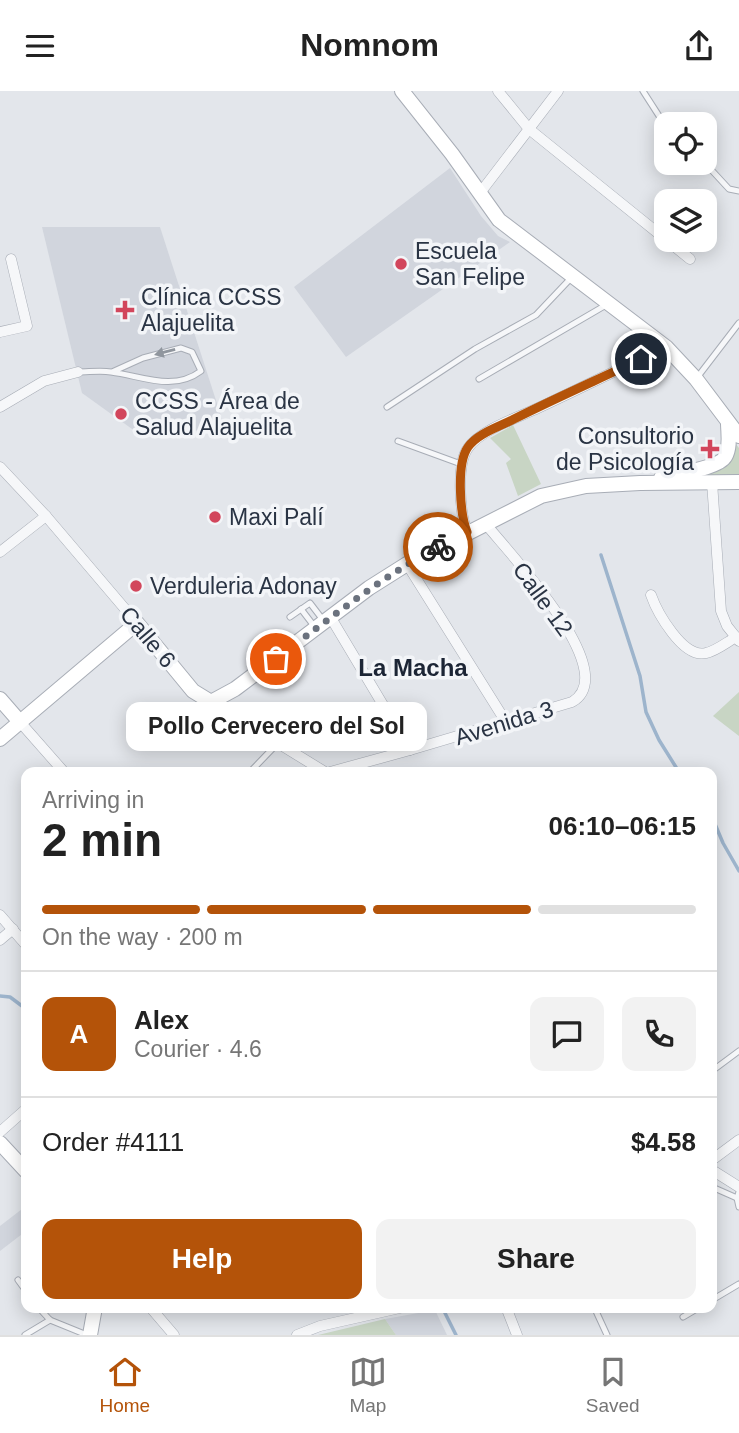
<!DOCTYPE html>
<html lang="en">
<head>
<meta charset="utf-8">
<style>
  body { margin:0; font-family:Helvetica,sans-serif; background:#f2f2f2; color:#222; height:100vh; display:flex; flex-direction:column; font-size:26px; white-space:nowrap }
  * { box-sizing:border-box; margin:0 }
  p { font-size:23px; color:#767676 }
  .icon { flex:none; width:38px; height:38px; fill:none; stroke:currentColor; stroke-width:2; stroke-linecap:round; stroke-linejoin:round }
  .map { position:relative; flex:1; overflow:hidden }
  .sheet { position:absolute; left:21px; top:676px; width:696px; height:546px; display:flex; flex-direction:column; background:#fff; border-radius:14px; box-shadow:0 4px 18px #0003 }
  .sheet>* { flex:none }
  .tools { position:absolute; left:654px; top:21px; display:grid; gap:14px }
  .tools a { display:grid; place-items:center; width:63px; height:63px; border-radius:14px; background:#fff; box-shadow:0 4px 18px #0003; font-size:35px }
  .pin { position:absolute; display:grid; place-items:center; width:60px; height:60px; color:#fff; margin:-30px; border:4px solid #fff; border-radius:50%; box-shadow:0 2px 7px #0007 }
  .courier { position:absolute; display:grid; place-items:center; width:70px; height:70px; margin:-35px; border:5px solid #b45309; border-radius:50%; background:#fff; color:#222; box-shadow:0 2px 9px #0007 }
  .bubble { position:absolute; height:49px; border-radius:14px; background:#fff; box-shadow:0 4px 18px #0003; font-size:23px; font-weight:800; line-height:49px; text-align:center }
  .overview em { font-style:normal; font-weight:800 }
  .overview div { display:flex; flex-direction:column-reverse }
  .overview { display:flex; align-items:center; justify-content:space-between; height:119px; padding:0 21px }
  h1 { font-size:46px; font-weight:800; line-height:52px }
  .bar { display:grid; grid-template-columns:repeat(4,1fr); gap:10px 7px; align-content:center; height:84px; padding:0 21px }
  .bar i { height:9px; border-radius:5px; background:#e0e0e0 }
  .bar .current { background:#b45309 }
  .bar p { grid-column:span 4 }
  .line { display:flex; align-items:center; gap:18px; padding:0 21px; border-top:2px solid #e0e0e0 }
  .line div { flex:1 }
  .round { display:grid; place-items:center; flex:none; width:74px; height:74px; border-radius:14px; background:#f2f2f2 }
  .button { display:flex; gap:14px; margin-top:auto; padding:14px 21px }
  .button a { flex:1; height:80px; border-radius:14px; background:#b45309; color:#fff; font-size:28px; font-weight:800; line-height:80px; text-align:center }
  .button a+a { background:#f2f2f2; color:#222 }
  header { display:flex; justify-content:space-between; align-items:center; height:91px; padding:0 21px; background:#fff; font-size:32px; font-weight:800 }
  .tabs { display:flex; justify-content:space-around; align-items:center; height:98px; border-top:2px solid #e0e0e0; background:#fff; font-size:19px; color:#767676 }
  .tabs a { display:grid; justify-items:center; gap:4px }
  .tabs .current { color:#b45309 }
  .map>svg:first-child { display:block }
</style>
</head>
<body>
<header><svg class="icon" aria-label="menu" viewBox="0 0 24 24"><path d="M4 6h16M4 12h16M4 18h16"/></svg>Nomnom<svg class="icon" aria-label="share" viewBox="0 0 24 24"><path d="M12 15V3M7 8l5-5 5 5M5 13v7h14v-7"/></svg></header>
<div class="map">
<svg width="739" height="1244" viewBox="0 0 739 1244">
  <rect width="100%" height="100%" fill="#e3e6eb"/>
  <g fill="#d1d5dd">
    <path d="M450 77 481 125 498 145 510 151 346 266 294 196Z"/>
    <path d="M42 136H160L223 331 182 344 139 343 82 302Z"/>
    <path d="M26 1115V1140L0 1160V1135Z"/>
    <path d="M435 1219 447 1244H396L385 1228Z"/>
  </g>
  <g fill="#c8d5c4">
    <path d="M513 334 541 393 518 405 506 372 511 368 490 347Z"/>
    <path d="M734 351 739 357V384L661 389 719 376Z"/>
    <path d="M739 601V645L713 625Z"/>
    <path d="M385 1228 396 1244H318Z"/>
  </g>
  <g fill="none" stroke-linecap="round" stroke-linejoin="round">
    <g stroke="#9db4cc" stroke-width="3.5">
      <path d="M601 464 640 585 646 621 659 649 679 681"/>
      <path d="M712 726 723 752 739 780"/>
      <path d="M0 905 10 906 26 918"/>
      <path d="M442 1216 456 1244"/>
    </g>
    <g stroke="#a8adb6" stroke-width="7">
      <g id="lane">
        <path d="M643 0 661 28"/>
        <path d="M705 72 729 98 739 100"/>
        <path d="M78 281C89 281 101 279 111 281 142 285 173 301 201 280L192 261 181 257 143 267 112 281"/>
        <path d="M479 288 606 214"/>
        <path d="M696 288 739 232"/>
        <path d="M387 316 475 258 536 224 572 186"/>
        <path d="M398 350 461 373"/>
        <path d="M301 518 314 535"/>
        <path d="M290 526 310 512 323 529"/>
        <path d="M250 681 277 653"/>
        <path d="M712 980 739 960"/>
        <path d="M712 1096 737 1107"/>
        <path d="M739 1101 737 1107 739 1116"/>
        <path d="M18 1189 26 1200"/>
        <path d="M712 1209 739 1193"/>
        <path d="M38 1216 50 1229 87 1244"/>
        <path d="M595 1218 607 1244"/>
        <path d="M683 1226 700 1216"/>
        <path d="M25 1244 50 1229"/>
      </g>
    </g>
    <g stroke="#a8adb6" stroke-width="11">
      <g id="street">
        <path d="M498 0 529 38 690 168"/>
        <path d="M480 102 558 0"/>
        <path d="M0 241 27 235 11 168"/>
        <path d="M0 316 44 290 78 281"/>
        <path d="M0 376 46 425 137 532"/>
        <path d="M712 391 721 520 727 535 739 550"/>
        <path d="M467 441C460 423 456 373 468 357 480 339 519 326 538 317 581 297 623 276 666 256"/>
        <path d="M0 461 46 425"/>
        <path d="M407 473 506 631"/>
        <path d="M651 504C657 521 683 568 706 562 716 560 727 551 736 546"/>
        <path d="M331 527 410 659"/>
        <path d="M211 611 325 681"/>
        <path d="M20 631 64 681"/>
        <path d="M330 681 410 659 572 611C624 581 507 460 485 432"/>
        <path d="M0 824 26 854"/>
        <path d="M0 849 13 838"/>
        <path d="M0 1041 26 1018"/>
        <path d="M712 1069 739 1049"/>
        <path d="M712 1079 739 1096"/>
        <path d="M150 1216 174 1244"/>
        <path d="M506 1216 517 1244"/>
        <path d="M297 1244 320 1235 404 1216"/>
      </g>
    </g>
    <g stroke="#a8adb6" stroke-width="16">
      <g id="secondary">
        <path d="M402 0 452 63 499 129 666 256 696 288 739 345"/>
        <path d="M661 387C675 383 719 377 725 366 731 356 728 342 728 332"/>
        <path d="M0 608 20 631"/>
        <path d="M0 648 137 532 193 600 211 611 235 598 369 497 407 473 541 405 586 395 640 392 739 391"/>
        <path d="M0 1052 26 1080"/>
        <path d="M90 1244 95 1216"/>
      </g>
    </g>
    <use href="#lane" stroke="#f6f7f9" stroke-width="5"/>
    <use href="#street" stroke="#f6f7f9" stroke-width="10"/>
    <use href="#secondary" stroke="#fff" stroke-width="14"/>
  </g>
  <defs><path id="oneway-solid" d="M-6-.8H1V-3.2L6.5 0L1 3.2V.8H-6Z" transform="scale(1.75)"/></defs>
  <use fill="#90969e" href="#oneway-solid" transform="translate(165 261) rotate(165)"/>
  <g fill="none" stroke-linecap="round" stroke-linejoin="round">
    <path stroke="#6b727e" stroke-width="7" stroke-dasharray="0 12.6" d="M276 568C329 528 380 487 438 456"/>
    <path stroke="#b45309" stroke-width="9" d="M438 456 467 441C460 423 456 373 468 356 478 342 499 336 514 328 556 307 599 288 641 268"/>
  </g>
  <g fill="#d2465c" stroke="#f3f5f8" stroke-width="2.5">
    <circle cx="401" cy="173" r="7"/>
    <path d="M121.5 208.5h7v7h7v7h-7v7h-7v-7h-7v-7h7z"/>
    <circle cx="121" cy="323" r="7"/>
    <path d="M706.5 347.5h7v7h7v7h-7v7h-7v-7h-7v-7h7z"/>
    <circle cx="215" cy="426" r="7"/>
    <circle cx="136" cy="495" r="7"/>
  </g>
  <g text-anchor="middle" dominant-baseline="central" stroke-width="7" stroke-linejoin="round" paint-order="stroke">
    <g font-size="23" fill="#2a3444" stroke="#f3f5f8" text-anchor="start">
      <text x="415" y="160">Escuela<tspan x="415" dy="26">San Felipe</tspan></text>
      <text x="141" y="206">Clínica CCSS<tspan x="141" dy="26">Alajuelita</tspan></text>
      <text x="135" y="310">CCSS - Área de<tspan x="135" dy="26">Salud Alajuelita</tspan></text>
      <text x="694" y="345" text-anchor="end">Consultorio<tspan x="694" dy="26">de Psicología</tspan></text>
      <text x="229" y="426">Maxi Palí</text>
      <text x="150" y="495">Verduleria Adonay</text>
    </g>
    <g font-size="23" fill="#2a3444" stroke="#f3f5f8">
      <text transform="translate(543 508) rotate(54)">Calle 12</text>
      <text transform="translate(148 546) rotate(50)">Calle 6</text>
      <text transform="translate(504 632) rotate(-17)">Avenida 3</text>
    </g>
    <g font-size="24" font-weight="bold" fill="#1c2535" stroke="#f3f5f8">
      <text x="413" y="576">La Macha</text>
    </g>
  </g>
</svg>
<div class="tools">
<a><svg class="icon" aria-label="locate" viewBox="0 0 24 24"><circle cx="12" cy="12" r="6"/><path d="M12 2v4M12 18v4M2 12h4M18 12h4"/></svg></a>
<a><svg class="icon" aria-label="layers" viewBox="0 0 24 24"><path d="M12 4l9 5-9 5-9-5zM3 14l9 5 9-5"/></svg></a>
</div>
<div class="pin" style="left:276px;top:568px;background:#ea580c"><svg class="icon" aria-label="bag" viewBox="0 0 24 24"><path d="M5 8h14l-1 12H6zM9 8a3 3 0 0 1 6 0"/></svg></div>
<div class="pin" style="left:641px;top:268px;background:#1f2937"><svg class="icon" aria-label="home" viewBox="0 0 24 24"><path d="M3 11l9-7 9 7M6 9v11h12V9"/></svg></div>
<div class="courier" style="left:438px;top:456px"><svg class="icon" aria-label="bike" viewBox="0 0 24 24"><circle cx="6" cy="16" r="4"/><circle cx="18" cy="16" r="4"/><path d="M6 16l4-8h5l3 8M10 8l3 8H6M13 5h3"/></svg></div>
<div class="bubble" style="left:126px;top:611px;width:301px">Pollo Cervecero del Sol</div>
<section class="sheet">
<div class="overview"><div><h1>2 min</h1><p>Arriving in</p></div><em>06:10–06:15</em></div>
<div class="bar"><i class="current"></i><i class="current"></i><i class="current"></i><i></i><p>On the way · 200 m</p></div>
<div class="line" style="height:126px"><b class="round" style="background:#b45309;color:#fff">A</b><div><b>Alex</b><p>Courier · 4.6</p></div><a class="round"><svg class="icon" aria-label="chat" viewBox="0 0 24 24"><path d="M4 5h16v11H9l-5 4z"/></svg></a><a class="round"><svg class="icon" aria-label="phone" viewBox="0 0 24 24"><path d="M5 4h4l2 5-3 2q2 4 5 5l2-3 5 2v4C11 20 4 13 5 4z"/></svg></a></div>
<div class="line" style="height:91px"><div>Order #4111</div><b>$4.58</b></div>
<div class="button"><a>Help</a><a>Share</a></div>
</section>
</div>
<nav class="tabs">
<a class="current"><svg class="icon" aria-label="home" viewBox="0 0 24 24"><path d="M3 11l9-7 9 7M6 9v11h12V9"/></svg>Home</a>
<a><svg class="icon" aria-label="map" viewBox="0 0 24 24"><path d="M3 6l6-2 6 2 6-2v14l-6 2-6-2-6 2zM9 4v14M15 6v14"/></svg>Map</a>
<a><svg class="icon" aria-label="saved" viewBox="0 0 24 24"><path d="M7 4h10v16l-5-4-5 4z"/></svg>Saved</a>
</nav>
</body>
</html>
